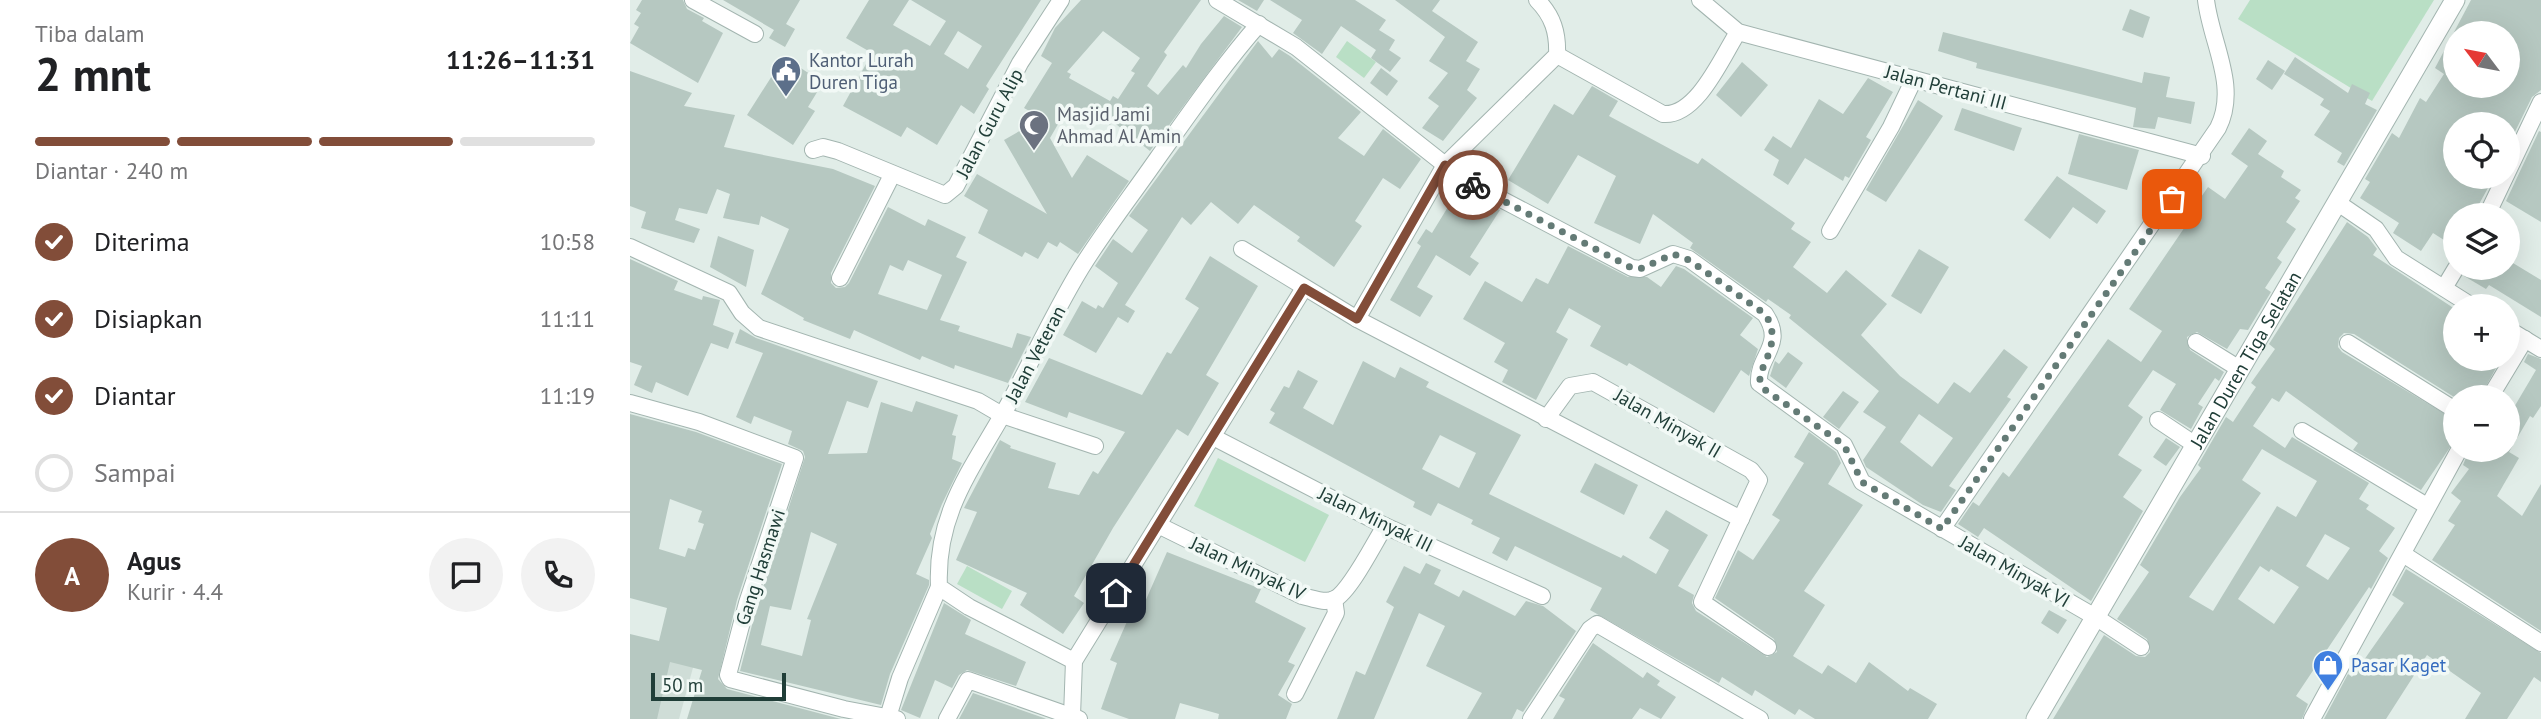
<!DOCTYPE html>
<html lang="id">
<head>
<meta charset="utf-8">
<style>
  body { margin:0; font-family:"PT Sans",sans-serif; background:#f2f2f2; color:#202124; height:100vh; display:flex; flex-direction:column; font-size:26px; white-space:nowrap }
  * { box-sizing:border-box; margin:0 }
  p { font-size:23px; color:#757577 }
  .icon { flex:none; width:38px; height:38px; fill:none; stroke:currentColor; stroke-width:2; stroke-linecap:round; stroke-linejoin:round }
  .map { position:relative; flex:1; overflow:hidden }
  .drawer { display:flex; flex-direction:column; background:#fff; width:630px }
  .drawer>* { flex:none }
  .needle { width:46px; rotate:302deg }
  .fabs { position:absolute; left:1813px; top:21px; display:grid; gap:14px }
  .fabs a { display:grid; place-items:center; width:77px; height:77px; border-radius:50%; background:#fff; box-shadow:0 7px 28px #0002; font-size:35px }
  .scale { position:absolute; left:21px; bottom:18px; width:135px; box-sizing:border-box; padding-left:7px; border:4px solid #203e38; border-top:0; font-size:19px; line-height:24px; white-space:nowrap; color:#203e38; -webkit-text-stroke:5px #f2f9f6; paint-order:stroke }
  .pin { position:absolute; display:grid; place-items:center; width:60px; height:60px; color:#fff; margin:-30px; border-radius:14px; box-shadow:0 4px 10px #0006 }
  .courier { position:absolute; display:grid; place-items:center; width:70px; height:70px; margin:-35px; border:5px solid #824d39; border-radius:50%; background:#fff; color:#222; box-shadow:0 2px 9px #0007 }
  .headline em { font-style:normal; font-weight:700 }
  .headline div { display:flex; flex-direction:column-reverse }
  .headline { display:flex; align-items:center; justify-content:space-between; height:119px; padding:0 35px }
  h1 { font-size:46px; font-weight:700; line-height:52px }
  .bar { display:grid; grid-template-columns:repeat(4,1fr); gap:10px 7px; align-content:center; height:84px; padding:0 35px }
  .bar i { height:9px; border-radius:5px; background:#e0e0e0 }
  .bar .selected { background:#824d39 }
  .bar p { grid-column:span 4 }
  .line { display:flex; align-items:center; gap:18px; padding:0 35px; border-top:2px solid #e0e0e0 }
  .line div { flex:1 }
  .round { display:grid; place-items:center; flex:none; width:74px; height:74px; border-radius:37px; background:#f2f2f2 }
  ol { padding:0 35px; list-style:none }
  li { display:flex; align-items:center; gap:21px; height:77px }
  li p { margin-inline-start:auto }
  li .icon { padding:7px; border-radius:50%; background:#824d39; color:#fff; stroke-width:4 }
  li:last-child { color:#757577 }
  li i { width:38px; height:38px; border:4px solid #e0e0e0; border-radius:50% }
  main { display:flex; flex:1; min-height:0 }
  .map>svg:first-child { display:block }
</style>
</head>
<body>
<main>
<section class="drawer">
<div class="headline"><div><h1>2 mnt</h1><p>Tiba dalam</p></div><em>11:26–11:31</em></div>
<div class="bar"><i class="selected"></i><i class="selected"></i><i class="selected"></i><i></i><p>Diantar · 240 m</p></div>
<ol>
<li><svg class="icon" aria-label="check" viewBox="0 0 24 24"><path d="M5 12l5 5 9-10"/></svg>Diterima<p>10:58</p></li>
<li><svg class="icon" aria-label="check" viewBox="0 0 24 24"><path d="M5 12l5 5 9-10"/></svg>Disiapkan<p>11:11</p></li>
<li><svg class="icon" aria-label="check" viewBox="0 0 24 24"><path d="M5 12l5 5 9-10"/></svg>Diantar<p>11:19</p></li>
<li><i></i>Sampai</li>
</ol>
<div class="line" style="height:126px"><b class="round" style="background:#824d39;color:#fff">A</b><div><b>Agus</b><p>Kurir · 4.4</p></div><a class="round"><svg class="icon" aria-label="chat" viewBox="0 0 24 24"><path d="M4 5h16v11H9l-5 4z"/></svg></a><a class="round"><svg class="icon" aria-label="phone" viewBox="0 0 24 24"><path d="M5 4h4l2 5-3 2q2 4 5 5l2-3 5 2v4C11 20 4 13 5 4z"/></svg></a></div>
</section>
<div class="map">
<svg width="1911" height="719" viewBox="0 0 1911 719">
  <rect width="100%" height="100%" fill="#e1ede8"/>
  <path fill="#cfddd7" d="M0 647 64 664 49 719H0Z"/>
  <g fill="#b9dfc5">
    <path d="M1620 0H1804L1742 101 1608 19Z"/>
    <path d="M717 41 746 62 734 78 706 57Z"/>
    <path d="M588 458 699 515 675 562 564 506Z"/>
    <path d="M337 566 382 591 372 609 327 584Z"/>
  </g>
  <g fill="#b6c8c1" fill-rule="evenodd">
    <path d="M12 0H53L57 9 74 18 72 21 93 33 68 83 0 43 9 27 4 24 11 13 6 10Z"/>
    <path d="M93 0H170L156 24 165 29 155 47 139 38 144 30Z"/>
    <path d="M239 0H279L263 25 300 46 316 21 281 0H411L359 81 356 86 359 89 344 114 331 105 307 145 277 127 271 137 213 106 242 53 216 38ZM328 31 352 46 338 69 314 54Z"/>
    <path d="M451 0H571L534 52 537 55 517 86 528 95 553 65 556 68 571 44 594 16 612 27 520 151 482 121 480 125 466 116 464 120 438 107 420 138 442 178 457 155 499 181 448 254 430 242 427 247 418 242 408 259 395 252 392 257 348 233 358 210 334 196 347 174 417 214 374 140 412 118 394 108 422 63 411 56 425 28ZM473 31 510 58 501 71 505 73 488 99 483 96 480 101 439 78 441 74 437 72Z"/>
    <path d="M608 0H634L627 11Z"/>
    <path d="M640 0H725L756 20 749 30 765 40 759 50 771 58 760 72 741 58 746 50 711 26 692 54 663 33 672 20Z"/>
    <path d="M765 0H810L802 11 848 42 836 61 850 69 837 90 847 98 813 141 792 128 809 106 798 98 818 73 799 61 815 37Z"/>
    <path d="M1841 0H1911V90L1902 97 1879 144 1878 124H1825V177H1864L1843 215H1825V247L1803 233 1791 251 1763 233 1769 223 1730 198 1740 182 1735 179 1762 133 1769 138 1790 98 1796 102 1814 74 1805 68ZM1825 33H1878V86H1825Z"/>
    <path d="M1500 9 1520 17 1513 38 1492 30Z"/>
    <path d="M1313 32 1512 83 1514 72 1540 77 1536 97 1565 102 1561 124 1528 117 1525 129 1503 127 1506 108 1346 68 1347 63 1308 51Z"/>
    <path d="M628 41 642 58 649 49 660 56 731 112 708 138 734 156 753 129 791 159 770 189 753 178 725 221 732 226 704 267 667 241 670 237 624 205 608 224 581 202 561 225 552 217 495 305 505 311 498 323 488 317 466 353 433 335 452 301 466 309 468 305 473 308 488 283 465 266 483 239 502 253 518 230 499 216Z"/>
    <path d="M154 57 186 78 182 84 189 89 178 107 185 111 163 145 117 115Z"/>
    <path d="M1665 57 1718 93 1722 84 1740 93 1735 104 1747 110 1714 166 1707 162 1712 153 1684 135 1700 111 1690 105 1694 99 1654 74Z"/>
    <path d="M1638 60 1655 71 1642 90 1626 79Z"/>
    <path d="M1112 62 1138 85 1111 117 1086 95Z"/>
    <path d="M751 68 768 81 757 96 740 83Z"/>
    <path d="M0 71 62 93 54 106 105 115 94 147 203 169 245 186 201 273V283L206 288 215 287 219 283 258 207 295 226 298 219 336 237 326 257 337 262 310 320 330 326 328 331 382 348 387 333 401 337 378 383 325 365 324 369 292 356 290 360 224 330 220 339 173 320 174 318 131 294 159 229 131 216 129 225 93 218 100 194 87 189 77 214 49 208 45 220 70 229 64 243 11 228 16 212 0 206ZM278 260 312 275 297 310 248 294 260 265 273 271Z"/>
    <path d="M1238 78 1263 92 1236 137 1241 140 1219 178 1215 176 1213 181 1175 158 1158 185 1143 175 1149 160 1134 150 1143 136 1161 148 1189 99 1213 114Z"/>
    <path d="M962 86 988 101 979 116 1068 164 1072 158 1165 223 1161 229 1181 242 1163 267 1197 293 1216 270 1257 304 1231 335 1270 376 1308 404 1324 382 1340 393 1374 349 1398 367 1377 397 1381 399 1319 486 1326 490 1311 512 1293 505 1236 467 1233 460 1256 427 1233 412 1249 391 1159 318 1161 315 1138 299 1136 302 1060 248 1063 243 1023 214 1010 244 964 223 986 176 948 155 918 204 878 180 924 104 943 115ZM1289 414 1323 438 1302 467 1270 442Z"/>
    <path d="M1288 100 1313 116 1256 202 1236 190Z"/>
    <path d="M1332 108 1392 128 1384 151 1324 130Z"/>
    <path d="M1619 128 1637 141 1628 154 1654 171 1651 177 1671 190 1665 198 1670 201 1656 222 1666 229 1647 258 1652 262 1635 288 1641 292 1618 330 1610 329 1597 349 1567 332 1557 337 1560 350 1594 372 1589 381 1585 378 1568 404 1573 407 1561 429 1530 410 1546 384 1523 370 1498 406 1513 417 1488 455 1512 470 1493 497 1513 511 1461 601 1354 528 1348 537 1328 524 1343 502 1349 506 1373 472 1379 477 1478 339 1511 362 1532 331 1499 309 1561 218 1558 216 1578 187 1595 199 1618 166 1601 154Z"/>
    <path d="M1909 131 1911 132V222L1876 201Z"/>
    <path d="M1449 134 1509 150 1497 190 1438 174Z"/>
    <path d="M1427 176 1476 211 1467 224 1443 207 1420 239 1394 220Z"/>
    <path d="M829 189 870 210 840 257 849 263 840 276 806 255 787 287 803 296 790 317 760 300 791 246 787 243 796 229 802 233Z"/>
    <path d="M1717 222 1738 237 1747 249 1743 255 1825 309V359H1871L1850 397H1824L1724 334 1714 333 1709 338 1708 347 1712 352 1825 420V440L1791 490 1723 450 1728 443 1656 391 1649 402 1642 398 1623 426 1655 448 1662 437 1739 483 1729 499 1739 505 1736 509 1765 528 1749 551 1758 558 1741 589 1739 587 1666 696 1678 704 1672 719H1423L1474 635 1506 656 1515 657 1520 652 1517 639 1487 619 1519 572 1510 565 1550 497 1571 468 1568 465 1596 417 1603 422 1626 387 1621 383 1645 349 1639 344ZM1632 449 1687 481 1666 517 1647 506 1583 611 1559 597 1631 493 1612 480ZM1695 534 1720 548 1698 580 1676 566ZM1630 566 1639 572 1641 569 1669 587 1644 624 1608 599Z"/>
    <path d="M88 236 124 250 116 287 80 267Z"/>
    <path d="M938 246 998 277H1017L1031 287 1046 266 1054 269 1123 318 1110 335 1128 349 1119 376 1111 370 1084 413 999 363 997 366 960 346 971 326 939 308 926 332 938 339 906 400 872 382 878 370 864 362 875 343 833 319 855 281 892 302 906 278 918 284Z"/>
    <path d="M1289 249 1319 267 1291 314 1261 296Z"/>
    <path d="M580 256 628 286 576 375 589 383 558 436 547 429 483 528 444 596 454 603 433 634 390 605 397 593 326 560 347 512 334 508 370 440 381 446 380 448 426 463 418 488 449 495 463 471 468 474 495 432 439 412 437 418 395 402 419 358 512 395 537 352 541 354 569 308 555 299Z"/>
    <path d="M0 259 48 281 44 290 72 300 73 296 90 300 83 325 104 333 98 349 81 343 58 396 26 382 22 393 4 385 12 366 0 362Z"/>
    <path d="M1878 260 1911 280V317L1859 285 1856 289 1834 276 1836 268H1878Z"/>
    <path d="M110 329 126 338 248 381 238 408 217 401 198 454 237 453 251 402 282 412 286 401 328 415 322 435 326 436 322 459 332 463 312 504 300 534 302 538 286 574 299 580V585L260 674 251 705 110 671 127 606 175 457 173 451 158 444 162 431 124 416 121 424 106 417 133 353 105 343ZM181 532 207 544 177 619 181 620 172 656 131 645 140 606 161 610Z"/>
    <path d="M1158 352 1173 363 1156 388 1140 376 1145 361 1149 364Z"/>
    <path d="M1898 354 1911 359V406L1903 418 1900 416 1879 452 1889 458 1867 496 1892 516 1911 484V631L1802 560 1825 525 1818 521 1831 501 1821 493 1839 469 1833 465 1839 450 1878 451V406L1883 409 1906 370 1894 362Z"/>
    <path d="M733 361 765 378 770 367 799 382 796 387 891 435 859 494 991 558 993 555 1026 574 1039 550 1019 538 1036 510 1078 535 1048 586 1064 595 1062 603 1066 611 1137 657 1147 652 1144 639 1085 598 1108 550 1123 560 1150 520 1142 515 1174 463 1164 457 1179 432 1206 452 1211 463 1198 484 1233 505 1174 591 1195 605 1163 656 1192 674 1198 665 1226 683 1239 662 1278 691 1280 688 1307 704 1298 719H1185L1169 709 1165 715 1125 690 1122 696 1092 677 1089 683 960 610 972 588 885 546 877 561 862 553 870 538 841 524 843 520 808 503 801 516 783 507 785 502 639 423 645 413 640 410 654 386 659 388 668 370 688 381 673 408 703 425ZM810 435 846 453 829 488 792 469Z"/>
    <path d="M1213 391 1229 402 1209 429 1193 417Z"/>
    <path d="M0 414 66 432 152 464 107 600 88 679 97 689 211 719H57L72 670 40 662 27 719H0V634L29 641 37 608 0 598ZM40 499 72 511 68 522 74 524 65 550 58 548 55 557 29 549Z"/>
    <path d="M1536 438 1550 447 1536 466 1523 457Z"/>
    <path d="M965 463 1008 485 994 515 950 492Z"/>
    <path d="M537 552 631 589 625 602 676 628 658 662 665 665 648 695 662 704 656 719H588L589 714 550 703 545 719H499L471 709 487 663 480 660 499 617 507 620Z"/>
    <path d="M796 563 811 570 804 584 829 597 833 590 885 616 896 601 913 606 946 631 893 712 887 709 882 719H837L852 693 796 666 815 626 789 613 744 719H707L726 671 735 675 764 607 756 602 774 566 790 574Z"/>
    <path d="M1776 569 1911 653V682L1904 677 1877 719H1835L1851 693 1797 655 1756 719H1694L1718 674 1722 677 1774 603 1762 595Z"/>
    <path d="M314 603 341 620 335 634 396 662 386 686 337 670 329 675 322 688 305 680 290 718 271 710Z"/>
    <path d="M1419 610 1437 620 1428 634 1411 623Z"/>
    <path d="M963 643 1013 678 1017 672 1030 681 1027 685 1046 697 1031 719 1010 708 1002 719H923L935 699 929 696Z"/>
    <path d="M343 693 414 718 416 719H329Z"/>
  </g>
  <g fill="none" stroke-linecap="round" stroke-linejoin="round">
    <g stroke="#a3b5b0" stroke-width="18">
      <g id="minor">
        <path d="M63 0 125 34"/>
        <path d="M587 0 666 47 833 179 1002 268 1010 269 1043 254 1059 259 1135 314C1156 345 1127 356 1129 383L1214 445 1232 482 1467 618 1511 647"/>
        <path d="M1070 0 1108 32 1572 156"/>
        <path d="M927 55 1033 114C1067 117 1092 57 1108 32"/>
        <path d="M183 150 193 147 208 151 315 195 326 186 390 63 431 0"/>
        <path d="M1708 203 1746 229 1766 258 1842 306"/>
        <path d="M1857 215 1911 102"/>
        <path d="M1200 231 1261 127 1284 79"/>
        <path d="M0 247 99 293 112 313 129 328 348 401 372 415 465 446"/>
        <path d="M612 249 727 319 1111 519"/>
        <path d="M210 278 262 175"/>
        <path d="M1814 288 1826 268"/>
        <path d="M727 319 815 165 927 55C928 33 923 16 907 0"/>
        <path d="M1878 329 1911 349"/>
        <path d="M1566 342 1608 368"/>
        <path d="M1718 343 1825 410"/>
        <path d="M1860 397 1895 339"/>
        <path d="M0 403 69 422 165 458 117 603 98 675 100 679 214 709 267 719"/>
        <path d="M916 419 940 386 963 382 1121 470 1129 480 1072 602 1138 647"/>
        <path d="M1528 420 1564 444"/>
        <path d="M1672 431 1797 506"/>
        <path d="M583 437 755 526 912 596"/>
        <path d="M528 525 672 596C682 598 695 604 705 599 721 590 744 543 755 526"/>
        <path d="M1312 529 1588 128C1609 86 1581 43 1576 0"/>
        <path d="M1773 554 1911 643"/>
        <path d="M444 661 339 607 309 587C305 507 349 461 384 394 406 352 426 309 451 268 474 231 502 195 527 159 560 113 592 66 629 24"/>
        <path d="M665 694 706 613 704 599"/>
        <path d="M442 716 444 661 674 288"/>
        <path d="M258 717 270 678 309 587"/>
        <path d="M317 719 338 680 449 719"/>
        <path d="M901 719 960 629 967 624 1130 719"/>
        <path d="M1682 719 1829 450"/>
      </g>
    </g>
    <g stroke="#a3b5b0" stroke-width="21">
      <g id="tertiary">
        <path id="s1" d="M1406 719 1825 0"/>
      </g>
    </g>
    <use href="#minor" stroke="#fff" stroke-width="16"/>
    <use href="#tertiary" stroke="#fff" stroke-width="19"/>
  </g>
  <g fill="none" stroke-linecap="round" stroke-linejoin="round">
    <path stroke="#647b76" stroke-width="7" stroke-dasharray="0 12.6" d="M843 185 1002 268 1010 269 1043 254 1059 260 1135 314C1150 336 1138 355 1129 377L1134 389 1214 445 1232 482 1312 529 1542 199"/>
    <path stroke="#824d39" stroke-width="9" d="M486 593 674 288 727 319 815 165 843 185"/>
  </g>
  <defs>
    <g id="civic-pin" transform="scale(1.575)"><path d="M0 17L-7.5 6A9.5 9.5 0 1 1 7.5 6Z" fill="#5c6f8a" stroke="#f2f9f6"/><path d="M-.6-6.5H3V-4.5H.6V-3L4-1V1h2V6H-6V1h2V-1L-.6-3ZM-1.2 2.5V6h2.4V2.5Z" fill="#fff"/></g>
    <g id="mosque-pin" transform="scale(1.575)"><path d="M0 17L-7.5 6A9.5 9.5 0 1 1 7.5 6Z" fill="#6b7280" stroke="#f2f9f6"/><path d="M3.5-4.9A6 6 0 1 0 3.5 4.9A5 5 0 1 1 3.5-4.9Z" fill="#fff"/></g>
    <g id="shop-pin" transform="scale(1.575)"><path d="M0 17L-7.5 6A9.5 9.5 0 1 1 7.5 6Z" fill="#3f7fe0" stroke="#f2f9f6"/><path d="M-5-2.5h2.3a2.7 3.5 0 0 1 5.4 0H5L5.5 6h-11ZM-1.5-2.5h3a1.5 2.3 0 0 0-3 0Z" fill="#fff"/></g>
  </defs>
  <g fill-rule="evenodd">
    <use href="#civic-pin" x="156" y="71"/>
    <use href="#mosque-pin" x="404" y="125"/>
    <use href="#shop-pin" x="1698" y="665"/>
  </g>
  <g text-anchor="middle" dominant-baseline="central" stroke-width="7" stroke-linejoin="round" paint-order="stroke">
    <g font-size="19" fill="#4e5e75" stroke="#f2f9f6" text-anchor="start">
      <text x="179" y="60">Kantor Lurah<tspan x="179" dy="22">Duren Tiga</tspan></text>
    </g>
    <g font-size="19" fill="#203e38" stroke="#f2f9f6">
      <text transform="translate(1316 87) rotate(15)">Jalan Pertani III</text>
      <text transform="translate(359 123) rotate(-62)">Jalan Guru Alip</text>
      <text transform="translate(405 354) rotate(-62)">Jalan Veteran</text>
      <text stroke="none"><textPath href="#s1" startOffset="416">Jalan Duren Tiga Selatan</textPath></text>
      <text transform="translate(1038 423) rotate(30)">Jalan Minyak II</text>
      <text transform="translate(746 519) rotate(26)">Jalan Minyak III</text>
      <text transform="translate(130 567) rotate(-72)">Gang Hasmawi</text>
      <text transform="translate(618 568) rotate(25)">Jalan Minyak IV</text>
      <text transform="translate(1385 571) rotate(30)">Jalan Minyak VI</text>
    </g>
    <g font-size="19" fill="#5b616d" stroke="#f2f9f6" text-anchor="start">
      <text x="427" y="114">Masjid Jami<tspan x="427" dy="22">Ahmad Al Amin</tspan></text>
    </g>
    <g font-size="19" fill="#366cbe" stroke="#f2f9f6" text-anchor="start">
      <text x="1721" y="665">Pasar Kaget</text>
    </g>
  </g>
</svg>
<div class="fabs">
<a><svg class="needle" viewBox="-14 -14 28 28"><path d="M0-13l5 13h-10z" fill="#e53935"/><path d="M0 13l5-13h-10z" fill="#757577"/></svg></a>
<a><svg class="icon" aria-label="locate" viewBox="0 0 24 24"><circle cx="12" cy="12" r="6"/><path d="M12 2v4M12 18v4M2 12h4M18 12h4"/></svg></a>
<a><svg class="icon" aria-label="layers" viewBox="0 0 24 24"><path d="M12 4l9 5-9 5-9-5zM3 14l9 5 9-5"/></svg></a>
<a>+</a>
<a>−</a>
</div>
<div class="scale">50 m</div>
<div class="pin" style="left:1542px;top:199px;background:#ea580c"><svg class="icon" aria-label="bag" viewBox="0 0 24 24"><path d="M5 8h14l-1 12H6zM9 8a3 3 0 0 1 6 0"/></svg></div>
<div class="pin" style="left:486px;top:593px;background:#1f2937"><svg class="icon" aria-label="home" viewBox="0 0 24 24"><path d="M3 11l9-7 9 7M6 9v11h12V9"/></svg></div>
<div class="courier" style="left:843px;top:185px"><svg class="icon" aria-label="bike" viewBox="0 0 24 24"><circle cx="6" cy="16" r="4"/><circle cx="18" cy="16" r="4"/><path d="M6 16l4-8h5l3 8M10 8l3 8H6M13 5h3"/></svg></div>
</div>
</main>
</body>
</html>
